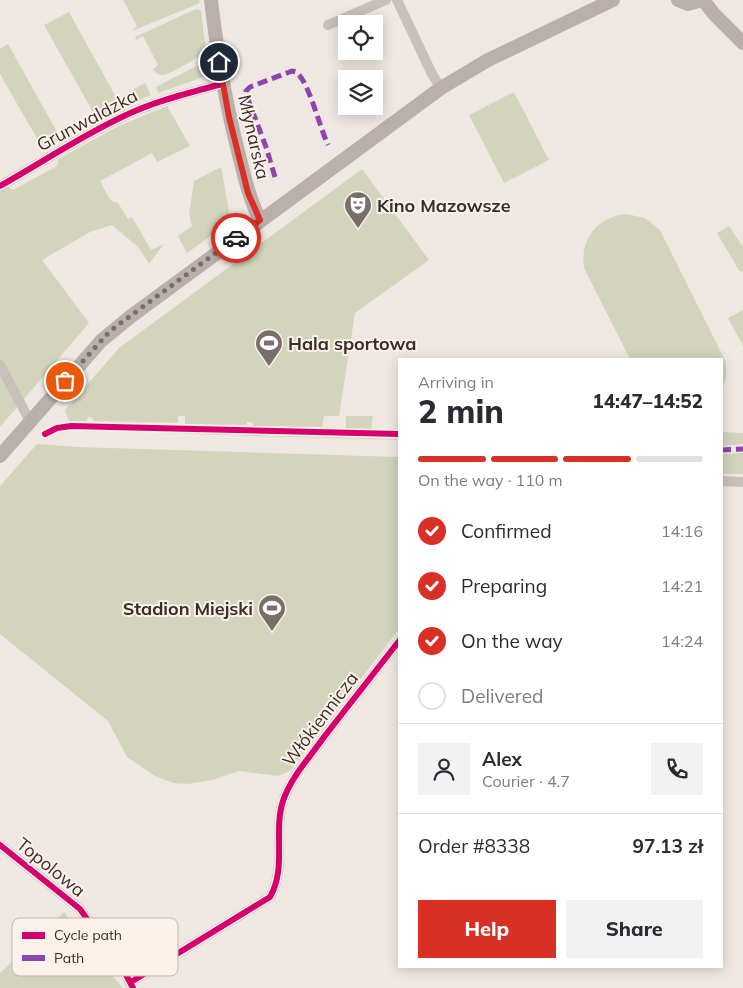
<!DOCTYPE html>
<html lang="en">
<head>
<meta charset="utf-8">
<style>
  body { margin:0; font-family:Mulish,sans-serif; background:#f2f2f3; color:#2b2b33; height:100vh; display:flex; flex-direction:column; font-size:19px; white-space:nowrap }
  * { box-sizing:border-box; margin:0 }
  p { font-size:16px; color:#7c7c81 }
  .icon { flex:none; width:28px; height:28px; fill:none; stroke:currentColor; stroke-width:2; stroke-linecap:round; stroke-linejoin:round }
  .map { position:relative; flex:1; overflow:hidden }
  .drawer { position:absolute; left:398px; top:358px; width:325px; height:610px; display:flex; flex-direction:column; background:#fff; border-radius:0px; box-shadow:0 2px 12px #0003 }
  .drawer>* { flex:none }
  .buttons { position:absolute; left:338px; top:15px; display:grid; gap:10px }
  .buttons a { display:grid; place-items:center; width:45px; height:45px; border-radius:0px; background:#fff; box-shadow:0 2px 12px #0003; font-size:25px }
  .pin { position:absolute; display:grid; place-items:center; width:42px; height:42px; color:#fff; margin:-21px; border:2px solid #fff; border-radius:50%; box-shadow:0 1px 5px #0007 }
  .courier { position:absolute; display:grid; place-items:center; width:50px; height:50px; margin:-25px; border:4px solid #d93025; border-radius:50%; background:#fff; color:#222; box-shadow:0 1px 6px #0007 }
  .summary em { font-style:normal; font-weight:800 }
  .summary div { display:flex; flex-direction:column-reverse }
  .summary { display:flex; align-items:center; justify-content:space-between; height:85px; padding:0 20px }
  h1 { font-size:32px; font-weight:800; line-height:38px }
  .bar { display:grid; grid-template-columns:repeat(4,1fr); gap:8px 5px; align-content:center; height:60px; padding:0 20px }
  .bar i { height:6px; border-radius:4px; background:#e1e1e2 }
  .bar .current { background:#d93025 }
  .bar p { grid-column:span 4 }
  .line { display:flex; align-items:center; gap:12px; padding:0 20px; border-top:1px solid #e1e1e2 }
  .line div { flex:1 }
  .round { display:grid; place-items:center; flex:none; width:52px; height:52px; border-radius:0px; background:#f2f2f3 }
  ol { padding:0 20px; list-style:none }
  li { display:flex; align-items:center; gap:15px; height:55px }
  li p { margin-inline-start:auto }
  li .icon { padding:5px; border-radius:50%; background:#d93025; color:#fff; stroke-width:4 }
  li:last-child { color:#7c7c81 }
  li i { width:28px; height:28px; border:2px solid #e1e1e2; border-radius:50% }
  .action { display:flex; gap:10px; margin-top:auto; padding:10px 20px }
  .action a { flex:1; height:58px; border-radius:0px; background:#d93025; color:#fff; font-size:20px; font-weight:800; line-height:58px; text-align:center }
  .action a+a { background:#f2f2f3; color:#2b2b33 }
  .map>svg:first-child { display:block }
</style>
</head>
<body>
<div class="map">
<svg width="743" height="988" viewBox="0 0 743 988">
  <rect width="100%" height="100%" fill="#efe8e2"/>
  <g fill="#d2d5bc">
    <path d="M123 0H199L200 3 132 31 137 26Z"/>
    <path d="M196 9 201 10 206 52C199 57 171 74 163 75 159 75 156 73 153 70L158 65 143 36 136 40 135 37Z"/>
    <path d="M69 12 117 99 145 83 151 95 97 119 44 25Z"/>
    <path d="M8 44 61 139 43 149 0 74V49Z"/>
    <path d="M208 60 209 75 158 93 156 87Z"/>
    <path d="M514 92 549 160 504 183 469 115Z"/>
    <path d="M167 106 190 146 157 162 152 153 100 181 110 200 118 203 128 219 132 217 151 250 164 244 149 264 138 247 112 225 90 232 42 260 89 323 0 427V191L8 187 13 190 57 166 58 159 119 126Z"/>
    <path d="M221 167 230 217 215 233 187 253 178 236 192 226 189 214 194 181Z"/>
    <path d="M362 169 429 260 355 313 339 416H324L322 427 253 426 252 422H247V425L185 424V416H178V423L93 421V418L88 417 87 421H71L68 420 65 410 119 348Z"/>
    <path d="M626 214 645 218 660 230 726 362V379L721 391V359H630L584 268C580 239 597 217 626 214Z"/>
    <path d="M729 226 743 247V271L740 272 717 233Z"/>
    <path d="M743 310V346L728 318Z"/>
    <path d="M346 416H373L371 429H346Z"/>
    <path d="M721 432 743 433V444L721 446Z"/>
    <path d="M186 433 399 439V440L186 434Z"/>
    <path d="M37 444 78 447 399 457V629L290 771 278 776 239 771 212 780 188 784 173 783 155 776 127 757 108 721 0 634V486Z"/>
    <path d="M743 453V474H721V454Z"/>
    <path d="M64 912 122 988H0V973Z"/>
  </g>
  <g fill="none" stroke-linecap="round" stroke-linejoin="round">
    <g stroke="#c9c0bb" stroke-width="10">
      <path d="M397 0 432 74 441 88"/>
      <path d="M328 25 386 0"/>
      <path d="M0 186C41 163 81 136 124 116 155 101 189 93 222 84"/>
      <path d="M0 365 30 421"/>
      <path d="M721 481 743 482"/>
      <path d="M0 845 80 909 124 971 132 987"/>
      <path d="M131 982 270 897C287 868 273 831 283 801 291 777 310 757 324 737 349 705 374 673 399 641"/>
    </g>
    <g stroke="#b9b0ac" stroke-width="14">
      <path d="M211 0C217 51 225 101 238 151 244 175 249 198 260 220"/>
      <path d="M678 0 688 4 702 0"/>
      <path d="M703 0 714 14 743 43"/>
      <path d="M0 456 101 341 130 317 441 88 488 60 613 0"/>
    </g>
    <g stroke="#8e44ad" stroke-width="5" stroke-dasharray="10 5" stroke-linecap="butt">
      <path d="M275 177 266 147 246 94V91L250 87 292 71C296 72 296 71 299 75 310 87 320 128 328 145"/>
      <path d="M721 450 743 449"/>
    </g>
    <g stroke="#fbf2eb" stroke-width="9">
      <g id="cycleway">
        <path d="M0 186C41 163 81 136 124 116 155 101 189 93 222 84"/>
        <path d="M45 434 57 428 71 426 399 434"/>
        <path d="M0 845 80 909 124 971 133 988"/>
        <path d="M131 982 270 897C287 868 273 831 283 801 291 777 310 757 324 737 349 705 374 673 399 641"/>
      </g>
    </g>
    <use href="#cycleway" stroke="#d6006c" stroke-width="6"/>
  </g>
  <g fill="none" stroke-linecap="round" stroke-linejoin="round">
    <path stroke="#796e6a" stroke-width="5" stroke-dasharray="0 9" d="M65 381 110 331 236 238"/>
    <path stroke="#d93025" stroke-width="6" d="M219 62 229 117 248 193 260 220 236 238"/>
  </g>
  <defs>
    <g id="theatre-pin" transform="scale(1.4375)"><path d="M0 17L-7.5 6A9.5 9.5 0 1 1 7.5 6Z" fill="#796e6a" stroke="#fbf2eb"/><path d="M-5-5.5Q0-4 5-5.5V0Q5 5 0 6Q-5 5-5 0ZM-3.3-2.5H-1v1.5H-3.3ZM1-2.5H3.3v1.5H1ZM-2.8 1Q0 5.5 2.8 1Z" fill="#fff"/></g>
    <g id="stadium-pin" transform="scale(1.4375)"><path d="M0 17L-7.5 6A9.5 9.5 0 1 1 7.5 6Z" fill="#796e6a" stroke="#fbf2eb"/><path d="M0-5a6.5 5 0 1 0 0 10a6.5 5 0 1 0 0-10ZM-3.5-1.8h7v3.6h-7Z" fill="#fff"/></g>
  </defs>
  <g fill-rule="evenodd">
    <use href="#theatre-pin" x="358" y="205"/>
    <use href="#stadium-pin" x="269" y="343"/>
    <use href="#stadium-pin" x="272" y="608"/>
  </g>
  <g text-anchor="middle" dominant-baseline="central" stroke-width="4" stroke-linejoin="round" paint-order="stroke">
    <g font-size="18" fill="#3a2d29" stroke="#fbf2eb">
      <text transform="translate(87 120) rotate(-28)">Grunwaldzka</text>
      <text transform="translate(254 137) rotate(77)">Młynarska</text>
      <text transform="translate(320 719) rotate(-53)">Włókiennicza</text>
      <text transform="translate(51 867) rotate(39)">Topolowa</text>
    </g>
    <g font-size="18" font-weight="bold" fill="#3a2d29" stroke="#fbf2eb" text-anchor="start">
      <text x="377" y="205">Kino Mazowsze</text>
      <text x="288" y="343">Hala sportowa</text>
      <text x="253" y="608" text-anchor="end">Stadion Miejski</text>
    </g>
  </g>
  <rect x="12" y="918" width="166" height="58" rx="8" fill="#fbf2eb" stroke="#c1b7b1" stroke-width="1"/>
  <rect x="22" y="932" width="23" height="7" fill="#d6006c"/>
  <rect x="22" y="955" width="23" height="6" fill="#8e44ad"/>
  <g font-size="14" fill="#3a2d29">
    <text x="54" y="940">Cycle path</text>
    <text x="54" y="963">Path</text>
  </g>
</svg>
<div class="buttons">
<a><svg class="icon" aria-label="locate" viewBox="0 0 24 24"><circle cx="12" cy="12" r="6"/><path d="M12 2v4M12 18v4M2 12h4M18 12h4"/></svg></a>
<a><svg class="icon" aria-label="layers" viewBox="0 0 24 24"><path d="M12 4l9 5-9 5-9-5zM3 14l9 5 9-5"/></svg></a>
</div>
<div class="pin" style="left:65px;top:381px;background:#ea580c"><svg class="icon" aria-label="bag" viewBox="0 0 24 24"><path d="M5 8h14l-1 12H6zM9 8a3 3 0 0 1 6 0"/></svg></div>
<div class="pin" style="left:219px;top:62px;background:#1f2937"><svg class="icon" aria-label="home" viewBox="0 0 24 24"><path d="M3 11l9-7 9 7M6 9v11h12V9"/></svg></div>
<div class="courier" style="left:236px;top:238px"><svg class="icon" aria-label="car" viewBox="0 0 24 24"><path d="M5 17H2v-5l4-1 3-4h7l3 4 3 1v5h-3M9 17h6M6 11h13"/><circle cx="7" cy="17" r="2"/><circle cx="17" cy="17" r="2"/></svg></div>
<section class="drawer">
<div class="summary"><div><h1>2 min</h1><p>Arriving in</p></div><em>14:47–14:52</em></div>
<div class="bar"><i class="current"></i><i class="current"></i><i class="current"></i><i></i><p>On the way · 110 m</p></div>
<ol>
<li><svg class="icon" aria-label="check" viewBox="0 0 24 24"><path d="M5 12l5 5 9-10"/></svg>Confirmed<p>14:16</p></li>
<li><svg class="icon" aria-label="check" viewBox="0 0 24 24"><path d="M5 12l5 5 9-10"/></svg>Preparing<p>14:21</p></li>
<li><svg class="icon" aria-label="check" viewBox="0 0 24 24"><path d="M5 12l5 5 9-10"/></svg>On the way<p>14:24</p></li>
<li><i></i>Delivered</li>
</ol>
<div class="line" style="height:90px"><a class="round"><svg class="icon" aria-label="person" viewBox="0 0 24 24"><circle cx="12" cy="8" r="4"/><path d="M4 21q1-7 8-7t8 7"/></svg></a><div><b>Alex</b><p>Courier · 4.7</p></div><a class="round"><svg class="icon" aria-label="phone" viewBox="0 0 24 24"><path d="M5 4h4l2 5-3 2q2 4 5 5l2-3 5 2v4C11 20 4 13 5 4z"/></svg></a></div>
<div class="line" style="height:65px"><div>Order #8338</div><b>97.13 zł</b></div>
<div class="action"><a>Help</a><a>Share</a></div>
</section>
</div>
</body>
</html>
